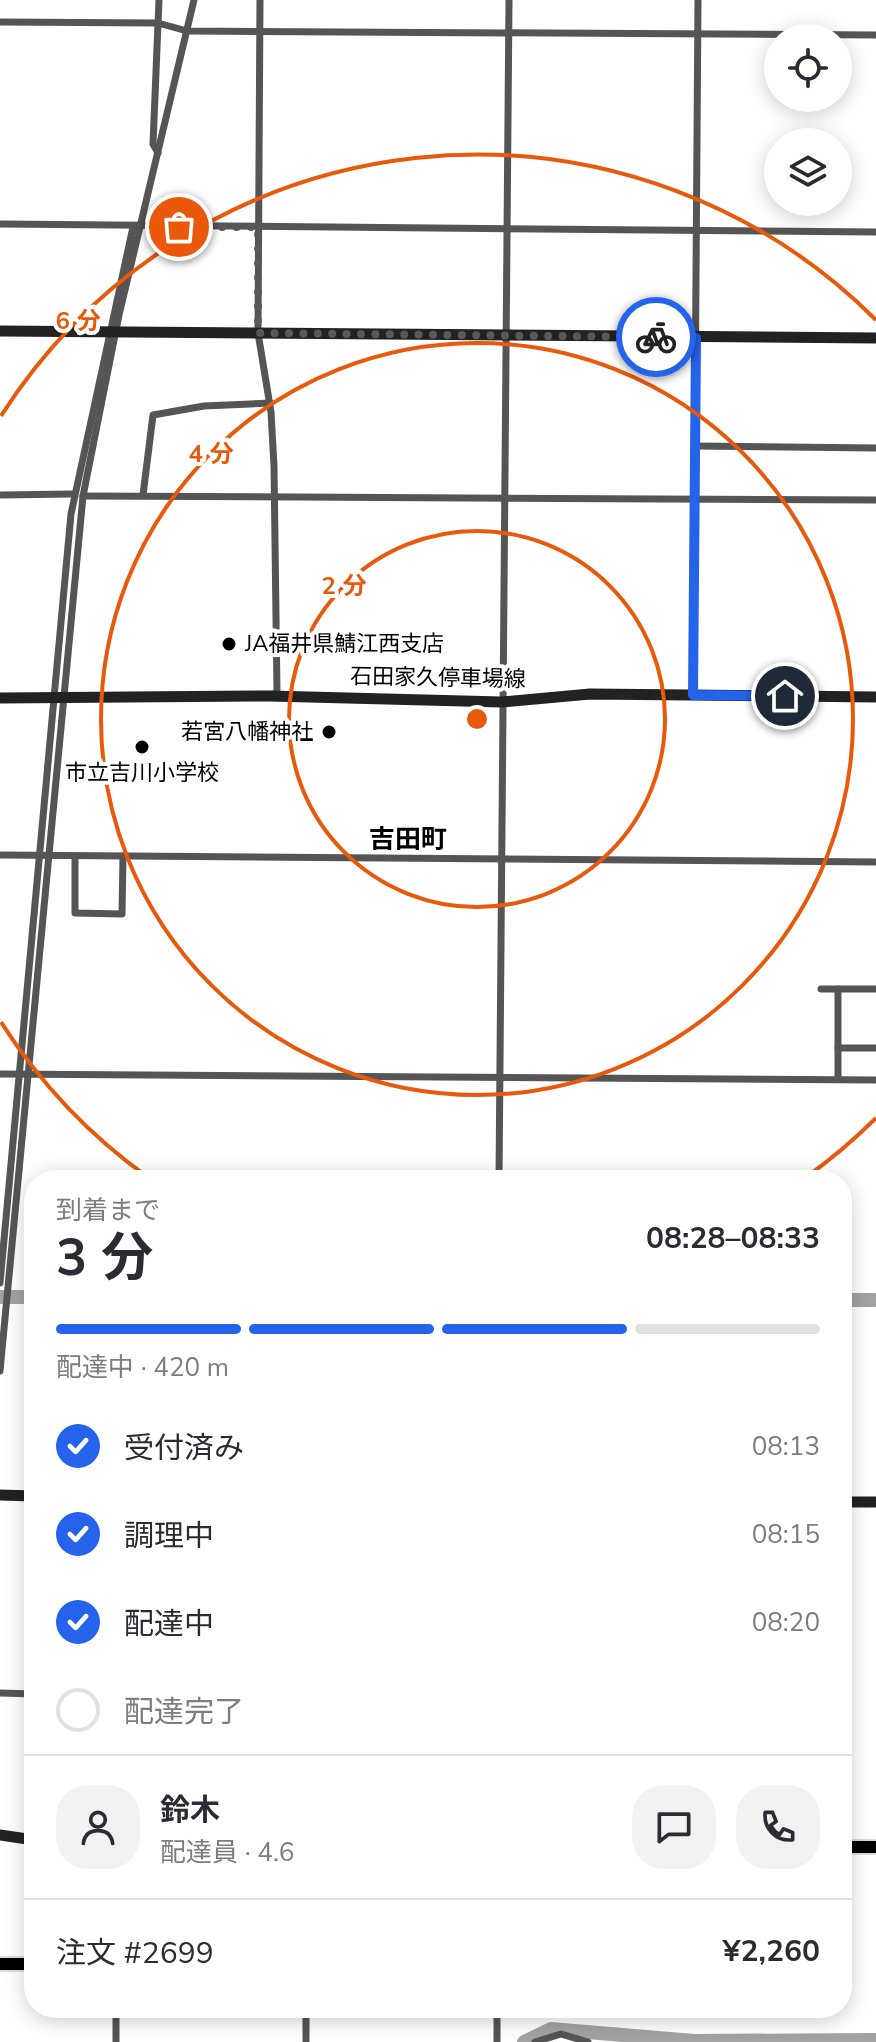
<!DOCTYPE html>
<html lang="ja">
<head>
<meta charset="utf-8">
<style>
  body { margin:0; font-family:"Nunito Sans","Noto Sans JP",sans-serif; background:#f2f2f3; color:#2b2b33; height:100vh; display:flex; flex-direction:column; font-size:30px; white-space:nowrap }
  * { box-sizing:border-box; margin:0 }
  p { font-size:26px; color:#7c7c81 }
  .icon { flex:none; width:44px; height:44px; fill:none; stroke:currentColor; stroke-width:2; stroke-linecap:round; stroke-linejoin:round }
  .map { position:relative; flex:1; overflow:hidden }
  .details { position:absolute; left:24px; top:1170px; width:828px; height:848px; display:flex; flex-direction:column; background:#fff; border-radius:32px; box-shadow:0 4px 20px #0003 }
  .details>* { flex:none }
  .controls { position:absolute; left:764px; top:24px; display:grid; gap:16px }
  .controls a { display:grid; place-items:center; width:88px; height:88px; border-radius:50%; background:#fff; box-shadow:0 4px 20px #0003; font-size:40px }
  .pin { position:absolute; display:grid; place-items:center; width:68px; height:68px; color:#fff; margin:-34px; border:4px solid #fff; border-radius:50%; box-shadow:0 2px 8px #0007 }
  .courier { position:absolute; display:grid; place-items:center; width:80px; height:80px; margin:-40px; border:6px solid #2563eb; border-radius:50%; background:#fff; color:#222; box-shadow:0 2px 10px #0007 }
  .summary em { font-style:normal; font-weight:700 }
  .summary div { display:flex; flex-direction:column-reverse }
  .summary { display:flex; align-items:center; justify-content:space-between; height:136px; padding:0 32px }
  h1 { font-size:52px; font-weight:700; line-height:60px }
  .bar { display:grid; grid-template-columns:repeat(4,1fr); gap:12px 8px; align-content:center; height:96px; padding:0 32px }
  .bar i { height:10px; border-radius:6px; background:#e1e1e2 }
  .bar .selected { background:#2563eb }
  .bar p { grid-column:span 4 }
  .line { display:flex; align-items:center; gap:20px; padding:0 32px; border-top:2px solid #e1e1e2 }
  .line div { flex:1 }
  .round { display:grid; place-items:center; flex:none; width:84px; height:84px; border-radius:32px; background:#f2f2f3 }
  ol { padding:0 32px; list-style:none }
  li { display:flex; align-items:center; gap:24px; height:88px }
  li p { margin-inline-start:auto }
  li .icon { padding:8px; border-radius:50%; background:#2563eb; color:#fff; stroke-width:4 }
  li:last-child { color:#7c7c81 }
  li i { width:44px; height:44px; border:4px solid #e1e1e2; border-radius:50% }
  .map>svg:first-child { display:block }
</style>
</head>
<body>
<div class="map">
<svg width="876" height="2042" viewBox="0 0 876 2042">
  <rect width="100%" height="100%" fill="#fff"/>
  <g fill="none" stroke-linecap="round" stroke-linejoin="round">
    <g stroke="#a3a3a3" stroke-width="14">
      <path d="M0 1297H34"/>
      <path d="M842 1300H876"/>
      <path d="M524 2042 551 2029 694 2041 876 2040"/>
    </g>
    <g stroke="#dbdbdb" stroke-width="16">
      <g id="primary">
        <path d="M842 1847H876"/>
        <path d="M0 1964H34"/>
      </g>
    </g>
    <g stroke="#555" stroke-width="7">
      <path d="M260 0 258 333 271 412 274 466 277 692 270 696"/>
      <path d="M0 22 158 23 187 31 876 35"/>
      <path d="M158 153 153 144 159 0"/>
      <path d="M0 224 876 232"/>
      <path d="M695 446 876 448"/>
      <path d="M0 495 74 494"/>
      <path d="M143 495 153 415 204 406 270 403"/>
      <path d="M83 496 876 500"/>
      <path d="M693 695 698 0"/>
      <path d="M0 855 876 862"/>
      <path d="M75 856V913L122 914 123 856"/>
      <path d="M821 989H876"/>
      <path d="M838 1048H876"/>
      <path d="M0 1074 876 1080"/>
      <path d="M838 1079V989"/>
      <path d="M499 1180 509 0"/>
      <path d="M0 1283 71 514 133 227"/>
      <path d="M0 1371 83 496 119 315 194 0"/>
      <path d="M0 1693 34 1694"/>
      <path d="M116 2008V2042"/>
      <path d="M497 2008V2042"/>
      <path d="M306 2042V2008"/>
      <path d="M535 2042 561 2034 588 2042"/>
    </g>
    <g stroke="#222" stroke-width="11">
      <path d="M0 331 876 338"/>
      <path d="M0 698 270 696 502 702 590 694 876 697"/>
      <path d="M0 1495 34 1496"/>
      <path d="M842 1502H876"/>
      <path d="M0 1835 34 1840"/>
    </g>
    <use href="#primary" stroke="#000" stroke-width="12"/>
  </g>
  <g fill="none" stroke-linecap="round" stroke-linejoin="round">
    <path stroke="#595959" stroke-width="8" stroke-dasharray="0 14.4" d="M179 227H258V333L656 337"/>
    <path stroke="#2563eb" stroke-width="10" d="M656 337 696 338 693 695 785 696"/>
  </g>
  <g fill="none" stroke="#e8590c" stroke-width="4">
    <circle cx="477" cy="719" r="188"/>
    <circle cx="477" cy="719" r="376"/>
    <path d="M876 1118A564 564 0 0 1 805 1178M149 1178A564 564 0 0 1 1 1022M1 416A564 564 0 0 1 876 320"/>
  </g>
  <g fill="#000" stroke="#fff" stroke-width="3">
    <circle cx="229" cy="644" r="8"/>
    <circle cx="329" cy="732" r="8"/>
    <circle cx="142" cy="747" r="8"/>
  </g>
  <g text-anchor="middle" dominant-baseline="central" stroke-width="8" stroke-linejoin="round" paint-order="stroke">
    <g font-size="22" fill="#000" stroke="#fff" text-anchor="start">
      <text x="245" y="644">JA福井県鯖江西支店</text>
      <text x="313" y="732" text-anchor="end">若宮八幡神社</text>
      <text x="142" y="773" text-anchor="middle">市立吉川小学校</text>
    </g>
    <g font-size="22" fill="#000" stroke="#fff">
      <text transform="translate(438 678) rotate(1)">石田家久停車場線</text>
    </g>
    <g font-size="26" font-weight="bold" fill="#000" stroke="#fff">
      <text x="408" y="839">吉田町</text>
    </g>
  </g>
  <circle cx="477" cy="719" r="12" fill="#e8590c" stroke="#fff" stroke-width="4"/>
  <g font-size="24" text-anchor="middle" font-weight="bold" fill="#e8590c" stroke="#fff" stroke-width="8" stroke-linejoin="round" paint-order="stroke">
    <text x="78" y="329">6 分</text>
    <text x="211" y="462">4 分</text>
    <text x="344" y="594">2 分</text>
  </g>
</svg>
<div class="controls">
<a><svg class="icon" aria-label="locate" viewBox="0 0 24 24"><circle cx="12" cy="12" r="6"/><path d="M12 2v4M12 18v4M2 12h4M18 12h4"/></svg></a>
<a><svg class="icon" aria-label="layers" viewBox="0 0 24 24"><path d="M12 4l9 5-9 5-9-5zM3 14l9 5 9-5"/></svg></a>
</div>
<div class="pin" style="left:179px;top:227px;background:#ea580c"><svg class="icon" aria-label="bag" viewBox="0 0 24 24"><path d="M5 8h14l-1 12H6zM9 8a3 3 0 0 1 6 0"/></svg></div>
<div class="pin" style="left:785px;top:696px;background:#1f2937"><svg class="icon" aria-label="home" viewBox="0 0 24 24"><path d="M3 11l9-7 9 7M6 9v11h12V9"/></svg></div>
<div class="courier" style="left:656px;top:337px"><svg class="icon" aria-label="bike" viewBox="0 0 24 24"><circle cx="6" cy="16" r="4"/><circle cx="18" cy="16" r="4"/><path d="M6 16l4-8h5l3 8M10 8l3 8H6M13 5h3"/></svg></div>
<section class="details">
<div class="summary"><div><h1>3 分</h1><p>到着まで</p></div><em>08:28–08:33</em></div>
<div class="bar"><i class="selected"></i><i class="selected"></i><i class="selected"></i><i></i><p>配達中 · 420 m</p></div>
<ol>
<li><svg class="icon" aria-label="check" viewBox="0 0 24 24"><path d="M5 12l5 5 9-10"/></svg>受付済み<p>08:13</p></li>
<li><svg class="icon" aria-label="check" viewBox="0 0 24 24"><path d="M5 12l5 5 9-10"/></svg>調理中<p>08:15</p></li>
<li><svg class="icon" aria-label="check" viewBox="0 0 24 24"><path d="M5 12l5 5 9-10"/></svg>配達中<p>08:20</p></li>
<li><i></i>配達完了</li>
</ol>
<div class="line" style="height:144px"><a class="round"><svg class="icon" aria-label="person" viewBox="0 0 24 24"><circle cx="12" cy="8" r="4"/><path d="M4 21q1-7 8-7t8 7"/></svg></a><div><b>鈴木</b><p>配達員 · 4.6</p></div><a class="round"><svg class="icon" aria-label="chat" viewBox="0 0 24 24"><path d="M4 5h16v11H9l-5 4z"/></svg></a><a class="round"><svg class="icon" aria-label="phone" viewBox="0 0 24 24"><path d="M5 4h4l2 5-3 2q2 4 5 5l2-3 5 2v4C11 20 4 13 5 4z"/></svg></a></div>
<div class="line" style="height:104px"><div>注文 #2699</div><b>¥2,260</b></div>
</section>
</div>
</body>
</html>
